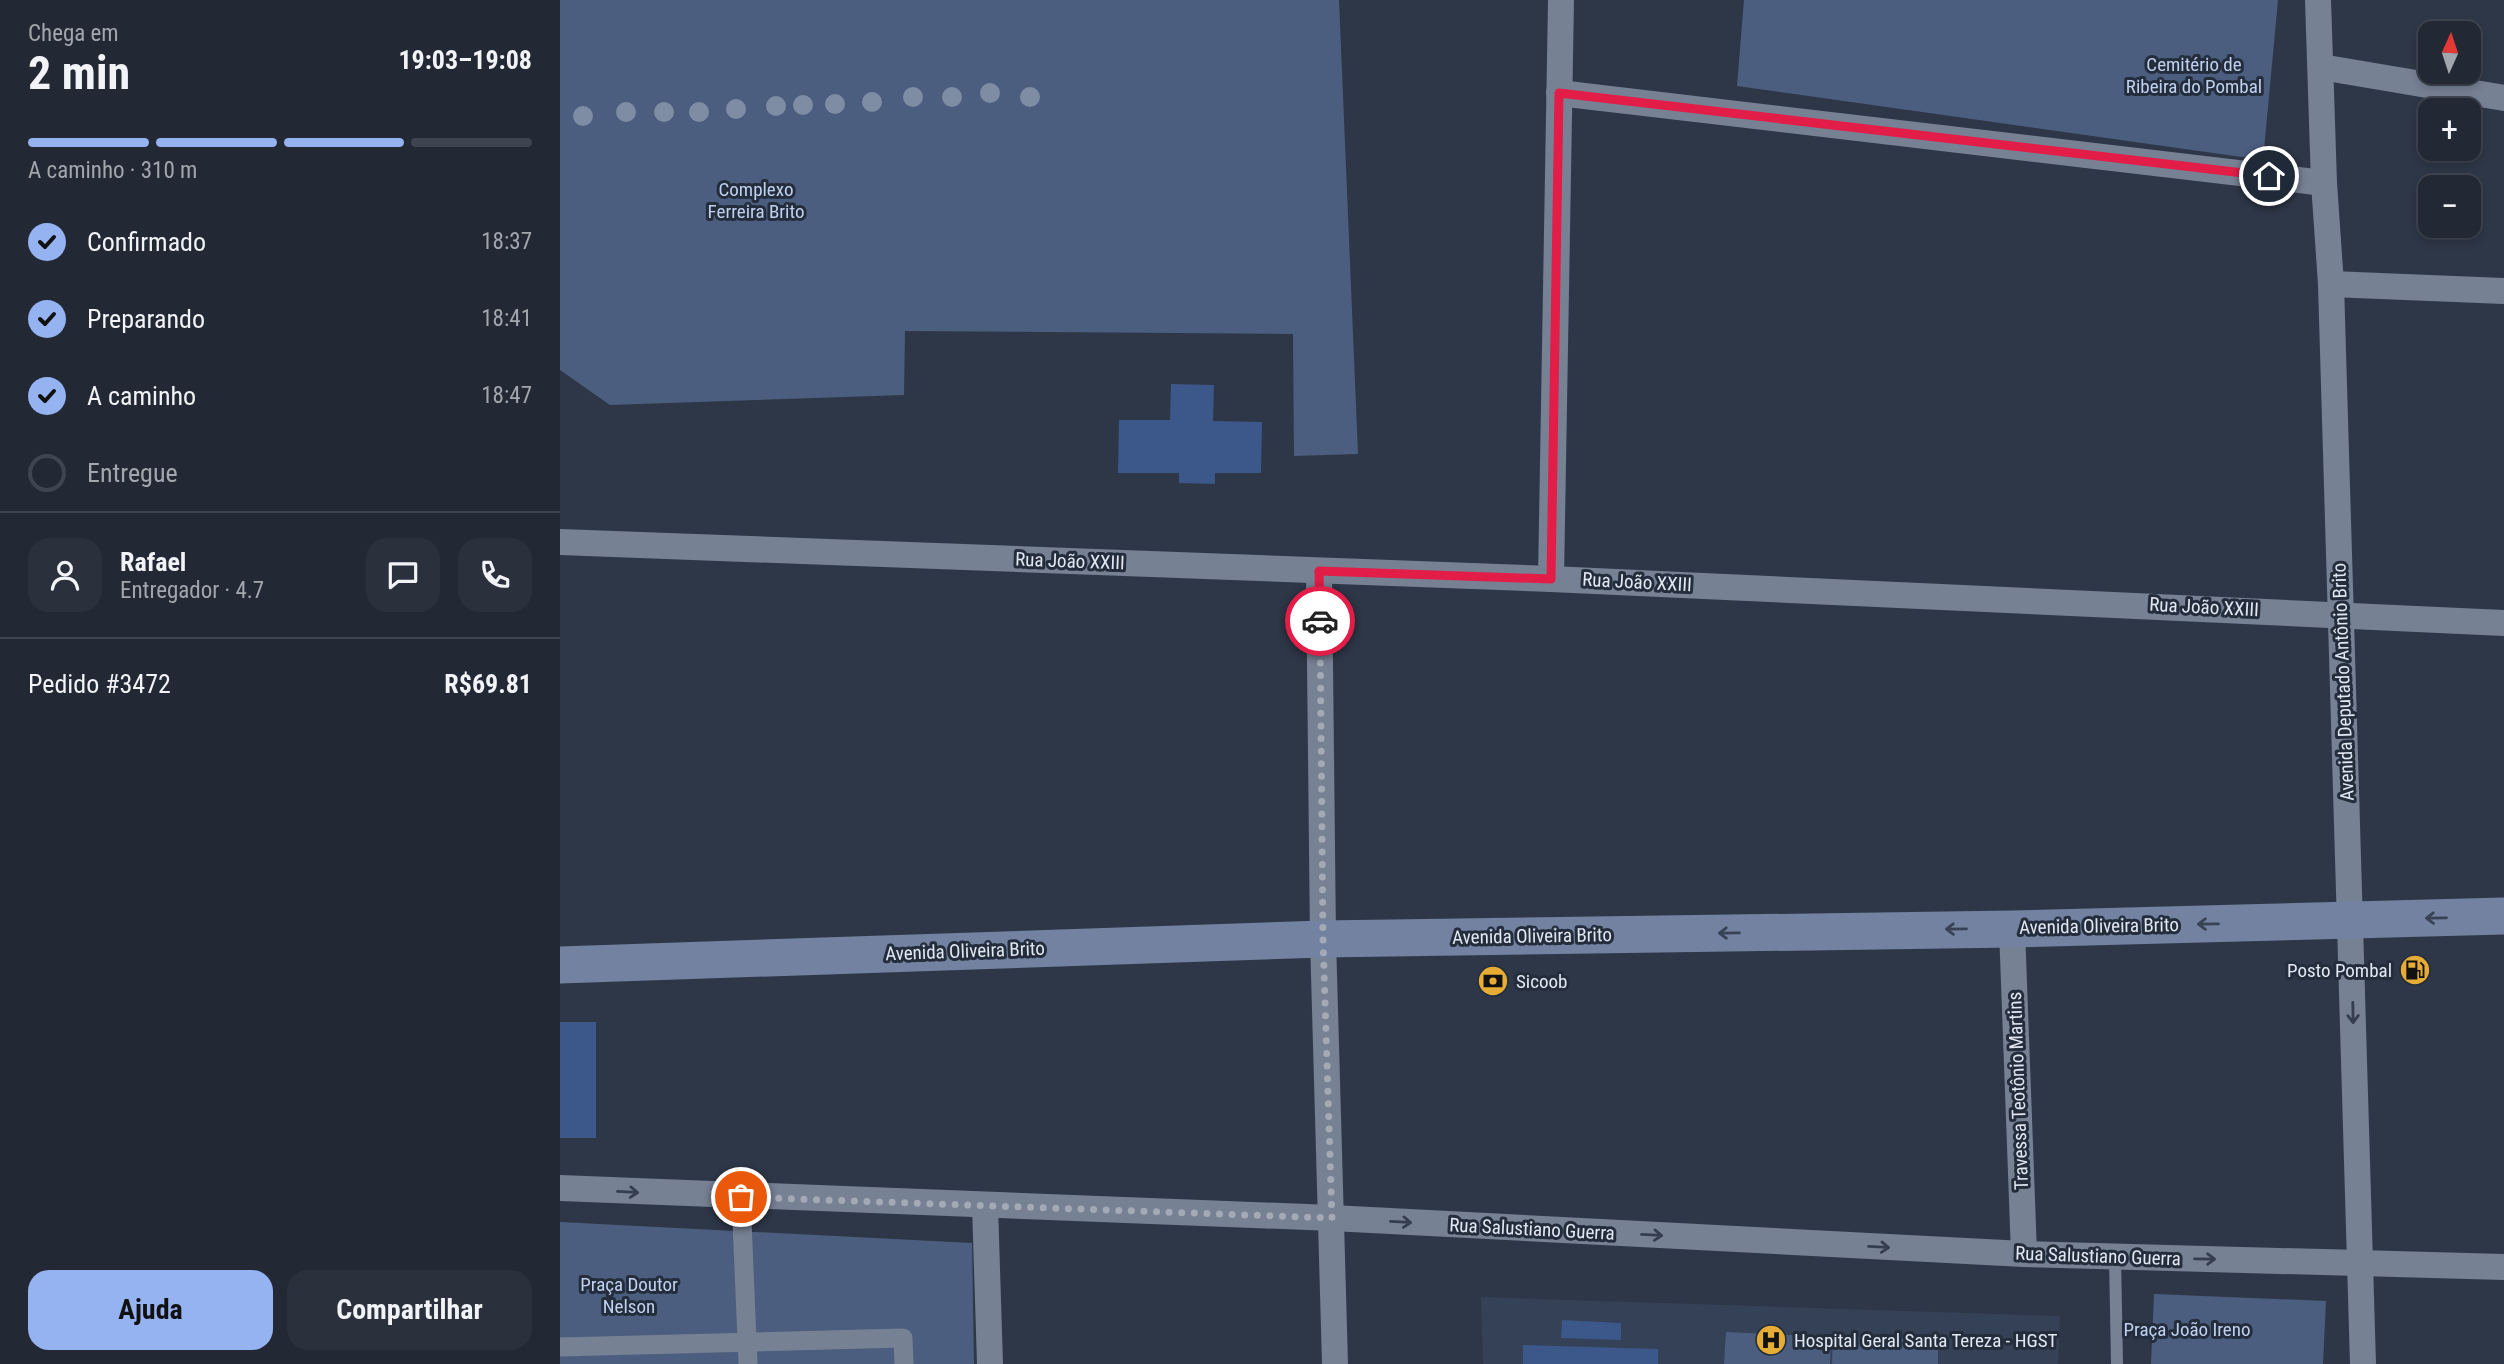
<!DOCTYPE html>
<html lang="pt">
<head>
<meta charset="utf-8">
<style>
  body { margin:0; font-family:"Roboto Condensed",sans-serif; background:#2a313d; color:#f1f3f6; height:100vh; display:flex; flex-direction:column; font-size:26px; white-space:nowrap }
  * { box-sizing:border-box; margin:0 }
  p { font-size:23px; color:#a2a6ad }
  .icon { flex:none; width:38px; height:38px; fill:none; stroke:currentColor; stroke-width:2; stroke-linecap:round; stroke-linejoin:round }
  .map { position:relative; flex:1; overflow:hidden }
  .drawer { display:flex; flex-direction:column; background:#222935; width:560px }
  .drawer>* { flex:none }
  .needle { width:46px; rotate:3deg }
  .fabs { position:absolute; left:1858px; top:21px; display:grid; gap:14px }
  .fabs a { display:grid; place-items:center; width:63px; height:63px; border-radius:14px; background:#222935; box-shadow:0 4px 10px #0003,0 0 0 2px #3f4550; font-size:35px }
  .pin { position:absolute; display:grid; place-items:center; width:60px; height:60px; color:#fff; margin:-30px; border:4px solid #fff; border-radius:50%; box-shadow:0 2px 7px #0007 }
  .courier { position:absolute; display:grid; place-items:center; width:70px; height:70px; margin:-35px; border:5px solid #e11d48; border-radius:50%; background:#fff; color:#222; box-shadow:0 2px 9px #0007 }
  .summary em { font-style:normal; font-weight:700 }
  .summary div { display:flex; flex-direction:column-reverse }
  .summary { display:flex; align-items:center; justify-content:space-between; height:119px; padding:0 28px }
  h1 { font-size:46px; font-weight:700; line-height:52px }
  .bar { display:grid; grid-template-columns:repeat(4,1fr); gap:10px 7px; align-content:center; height:84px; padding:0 28px }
  .bar i { height:9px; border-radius:5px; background:#3f4550 }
  .bar .on { background:#95b2f1 }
  .bar p { grid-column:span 4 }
  .line { display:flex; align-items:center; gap:18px; padding:0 28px; border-top:2px solid #3f4550 }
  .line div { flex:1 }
  .round { display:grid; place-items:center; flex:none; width:74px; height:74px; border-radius:21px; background:#2a313d }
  ol { padding:0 28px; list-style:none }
  li { display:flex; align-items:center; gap:21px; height:77px }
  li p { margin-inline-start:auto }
  li .icon { padding:7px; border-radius:50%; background:#95b2f1; color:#111; stroke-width:4 }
  li:last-child { color:#a2a6ad }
  li i { width:38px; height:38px; border:4px solid #3f4550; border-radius:50% }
  .button { display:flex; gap:14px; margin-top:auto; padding:14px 28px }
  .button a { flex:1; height:80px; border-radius:21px; background:#95b2f1; color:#111; font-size:28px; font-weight:700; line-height:80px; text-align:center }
  .button a+a { background:#2a313d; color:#f1f3f6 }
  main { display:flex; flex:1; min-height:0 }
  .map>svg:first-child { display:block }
</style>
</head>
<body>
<main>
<section class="drawer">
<div class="summary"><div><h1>2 min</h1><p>Chega em</p></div><em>19:03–19:08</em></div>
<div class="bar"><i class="on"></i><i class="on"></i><i class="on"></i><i></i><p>A caminho · 310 m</p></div>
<ol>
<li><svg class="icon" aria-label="check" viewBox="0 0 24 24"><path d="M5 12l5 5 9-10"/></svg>Confirmado<p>18:37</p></li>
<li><svg class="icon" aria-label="check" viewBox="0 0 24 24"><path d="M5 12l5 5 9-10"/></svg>Preparando<p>18:41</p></li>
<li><svg class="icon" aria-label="check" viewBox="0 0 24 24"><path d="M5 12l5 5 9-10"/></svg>A caminho<p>18:47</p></li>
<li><i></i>Entregue</li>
</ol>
<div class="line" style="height:126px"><a class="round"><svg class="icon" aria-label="person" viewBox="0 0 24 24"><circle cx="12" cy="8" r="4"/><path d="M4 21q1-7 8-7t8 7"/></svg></a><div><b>Rafael</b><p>Entregador · 4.7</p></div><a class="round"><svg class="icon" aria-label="chat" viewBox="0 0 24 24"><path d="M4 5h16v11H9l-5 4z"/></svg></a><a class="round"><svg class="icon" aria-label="phone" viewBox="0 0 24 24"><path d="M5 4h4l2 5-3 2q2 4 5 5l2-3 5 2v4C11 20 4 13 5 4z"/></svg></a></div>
<div class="line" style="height:91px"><div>Pedido #3472</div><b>R$69.81</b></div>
<div class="button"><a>Ajuda</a><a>Compartilhar</a></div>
</section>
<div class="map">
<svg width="1944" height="1364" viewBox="0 0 1944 1364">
  <rect width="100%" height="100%" fill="#2e3747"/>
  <path fill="#354156" d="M921 1297 1500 1316 1498 1364H923Z"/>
  <g fill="#4c5e7f">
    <path d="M0 0H779L798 454 734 456 733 334 345 331 344 395 50 405 0 370Z"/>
    <path d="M1184 0H1718L1703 160 1177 86Z"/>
    <path d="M0 1222 412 1243 414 1364H0Z"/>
    <path d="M1594 1294 1766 1301 1763 1364H1591Z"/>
    <path d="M1166 1332 1271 1337 1270 1364H1164Z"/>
    <path d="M1273 1336 1378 1340V1364H1272Z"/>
  </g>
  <g fill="#3c5789">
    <path d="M611 384 654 385 653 421 702 422 701 473H655V484L619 483V473H558L559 420H610Z"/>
    <rect x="0" y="1022" width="36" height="116"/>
    <path d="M1002 1320 1061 1323V1340L1001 1338Z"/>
    <path d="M963 1345 1098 1349V1364H963Z"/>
  </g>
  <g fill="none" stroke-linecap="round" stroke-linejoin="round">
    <path stroke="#778194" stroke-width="12" d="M1555 1257 1557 1364"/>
    <g stroke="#778194" stroke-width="19">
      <path d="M181 1197 188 1364"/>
      <path d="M0 1347 343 1338 344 1364"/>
    </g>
    <g stroke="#778194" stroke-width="26">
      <path d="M1758 0 1764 183 1771 284 1803 1364"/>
      <path d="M1761 67 1944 98"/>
      <path d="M999 93 1764 183"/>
      <path d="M1771 284 1944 291"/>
      <path d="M0 542 991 579 1944 623"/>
      <path d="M759 571 763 939 775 1364"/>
      <path d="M991 579 1001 0"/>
      <path d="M1452 929 1464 1254"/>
      <path d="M0 1188 772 1218 1464 1254 1944 1267"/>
      <path d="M425 1205 430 1364"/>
    </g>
    <path stroke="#7282a0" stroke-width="37" d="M0 965 763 939 1452 929 1944 916"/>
  </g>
  <g fill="#7e8ca4">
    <circle cx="430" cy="93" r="10"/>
    <circle cx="353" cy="97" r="10"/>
    <circle cx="392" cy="97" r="10"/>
    <circle cx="470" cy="97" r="10"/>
    <circle cx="312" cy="102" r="10"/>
    <circle cx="275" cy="104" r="10"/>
    <circle cx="243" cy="105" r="10"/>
    <circle cx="216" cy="106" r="10"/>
    <circle cx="176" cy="109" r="10"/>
    <circle cx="66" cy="112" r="10"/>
    <circle cx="104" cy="112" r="10"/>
    <circle cx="139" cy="112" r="10"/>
    <circle cx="23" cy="116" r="10"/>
  </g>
  <defs><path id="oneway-shaft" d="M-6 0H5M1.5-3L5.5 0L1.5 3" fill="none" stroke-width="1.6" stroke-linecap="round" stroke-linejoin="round" transform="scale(1.75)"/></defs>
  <g stroke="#384255">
    <use href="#oneway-shaft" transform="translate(1876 918) rotate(179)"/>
    <use href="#oneway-shaft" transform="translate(1648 924) rotate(179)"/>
    <use href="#oneway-shaft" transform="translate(1396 929) rotate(179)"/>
    <use href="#oneway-shaft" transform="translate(1169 933) rotate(179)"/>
  </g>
  <g stroke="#353e4e">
    <use href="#oneway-shaft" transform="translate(1793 1013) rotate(89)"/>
    <use href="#oneway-shaft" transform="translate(68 1192) rotate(3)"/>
    <use href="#oneway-shaft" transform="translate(841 1222) rotate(3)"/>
    <use href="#oneway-shaft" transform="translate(1092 1235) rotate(3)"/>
    <use href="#oneway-shaft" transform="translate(1319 1247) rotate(3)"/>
    <use href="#oneway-shaft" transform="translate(1645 1259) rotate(1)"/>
  </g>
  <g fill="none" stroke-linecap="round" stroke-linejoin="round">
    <path stroke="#a3aab6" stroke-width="7" stroke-dasharray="0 12.6" d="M181 1197 772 1218 763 939 760 621"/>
    <path stroke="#e11d48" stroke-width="9" d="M760 621 759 571 991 579 999 93 1709 176"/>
  </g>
  <defs>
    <g id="fuel-disc" transform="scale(1.575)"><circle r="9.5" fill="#e5ad35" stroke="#242d3c"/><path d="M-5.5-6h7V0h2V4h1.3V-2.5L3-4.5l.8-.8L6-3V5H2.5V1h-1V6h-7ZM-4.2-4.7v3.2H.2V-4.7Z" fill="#111"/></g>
    <g id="bank-disc" transform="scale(1.575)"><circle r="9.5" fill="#e5ad35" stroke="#242d3c"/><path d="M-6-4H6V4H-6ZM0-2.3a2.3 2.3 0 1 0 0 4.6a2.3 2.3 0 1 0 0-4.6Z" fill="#111"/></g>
    <g id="hospital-disc" transform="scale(1.575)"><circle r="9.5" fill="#e5ad35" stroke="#242d3c"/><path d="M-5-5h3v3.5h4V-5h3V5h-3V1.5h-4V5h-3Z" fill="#111"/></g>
  </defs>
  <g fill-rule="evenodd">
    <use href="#fuel-disc" x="1855" y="970"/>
    <use href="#bank-disc" x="933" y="981"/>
    <use href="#hospital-disc" x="1211" y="1340"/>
  </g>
  <g text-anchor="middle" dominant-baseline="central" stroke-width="6" stroke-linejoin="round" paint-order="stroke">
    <g font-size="19" fill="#c0d1f0" stroke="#242d3c">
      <text x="1634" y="64">Cemitério de<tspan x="1634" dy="22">Ribeira do Pombal</tspan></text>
      <text x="196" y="189">Complexo<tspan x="196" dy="22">Ferreira Brito</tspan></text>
      <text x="69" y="1284">Praça Doutor<tspan x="69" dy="22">Nelson</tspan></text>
      <text x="1627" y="1329">Praça João Ireno</text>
    </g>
    <g font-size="19" fill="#e2e8f2" stroke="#242d3c">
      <text transform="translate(510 561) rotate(2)">Rua João XXIII</text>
      <text transform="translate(1077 582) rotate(3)">Rua João XXIII</text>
      <text transform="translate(1644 607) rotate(3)">Rua João XXIII</text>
      <text transform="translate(1783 682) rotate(-92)">Avenida Deputado Antônio Brito</text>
      <text transform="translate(1539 926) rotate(-1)">Avenida Oliveira Brito</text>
      <text transform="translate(972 936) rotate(-1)">Avenida Oliveira Brito</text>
      <text transform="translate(405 951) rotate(-2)">Avenida Oliveira Brito</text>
      <text transform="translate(1458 1091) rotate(-92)">Travessa Teotônio Martins</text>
      <text transform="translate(972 1229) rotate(3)">Rua Salustiano Guerra</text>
      <text transform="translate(1538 1256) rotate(2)">Rua Salustiano Guerra</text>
    </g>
    <g font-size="19" fill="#e2e8f2" stroke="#242d3c" text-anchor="start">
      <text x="1832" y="970" text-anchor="end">Posto Pombal</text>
      <text x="956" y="981">Sicoob</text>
      <text x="1234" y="1340">Hospital Geral Santa Tereza - HGST</text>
    </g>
  </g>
</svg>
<div class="fabs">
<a><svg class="needle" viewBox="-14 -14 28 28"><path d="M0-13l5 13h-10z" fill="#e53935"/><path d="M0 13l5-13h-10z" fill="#a2a6ad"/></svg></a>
<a>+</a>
<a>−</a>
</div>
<div class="pin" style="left:181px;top:1197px;background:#ea580c"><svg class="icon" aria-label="bag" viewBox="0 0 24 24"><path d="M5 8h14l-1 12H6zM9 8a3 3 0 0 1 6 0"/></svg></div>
<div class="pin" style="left:1709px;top:176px;background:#1f2937"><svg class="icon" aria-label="home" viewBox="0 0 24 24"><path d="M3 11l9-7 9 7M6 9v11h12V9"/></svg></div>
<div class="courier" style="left:760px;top:621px"><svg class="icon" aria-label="car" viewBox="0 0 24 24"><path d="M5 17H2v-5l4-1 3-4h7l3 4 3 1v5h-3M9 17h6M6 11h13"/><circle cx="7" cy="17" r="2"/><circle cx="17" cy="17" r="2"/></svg></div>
</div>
</main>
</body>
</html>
